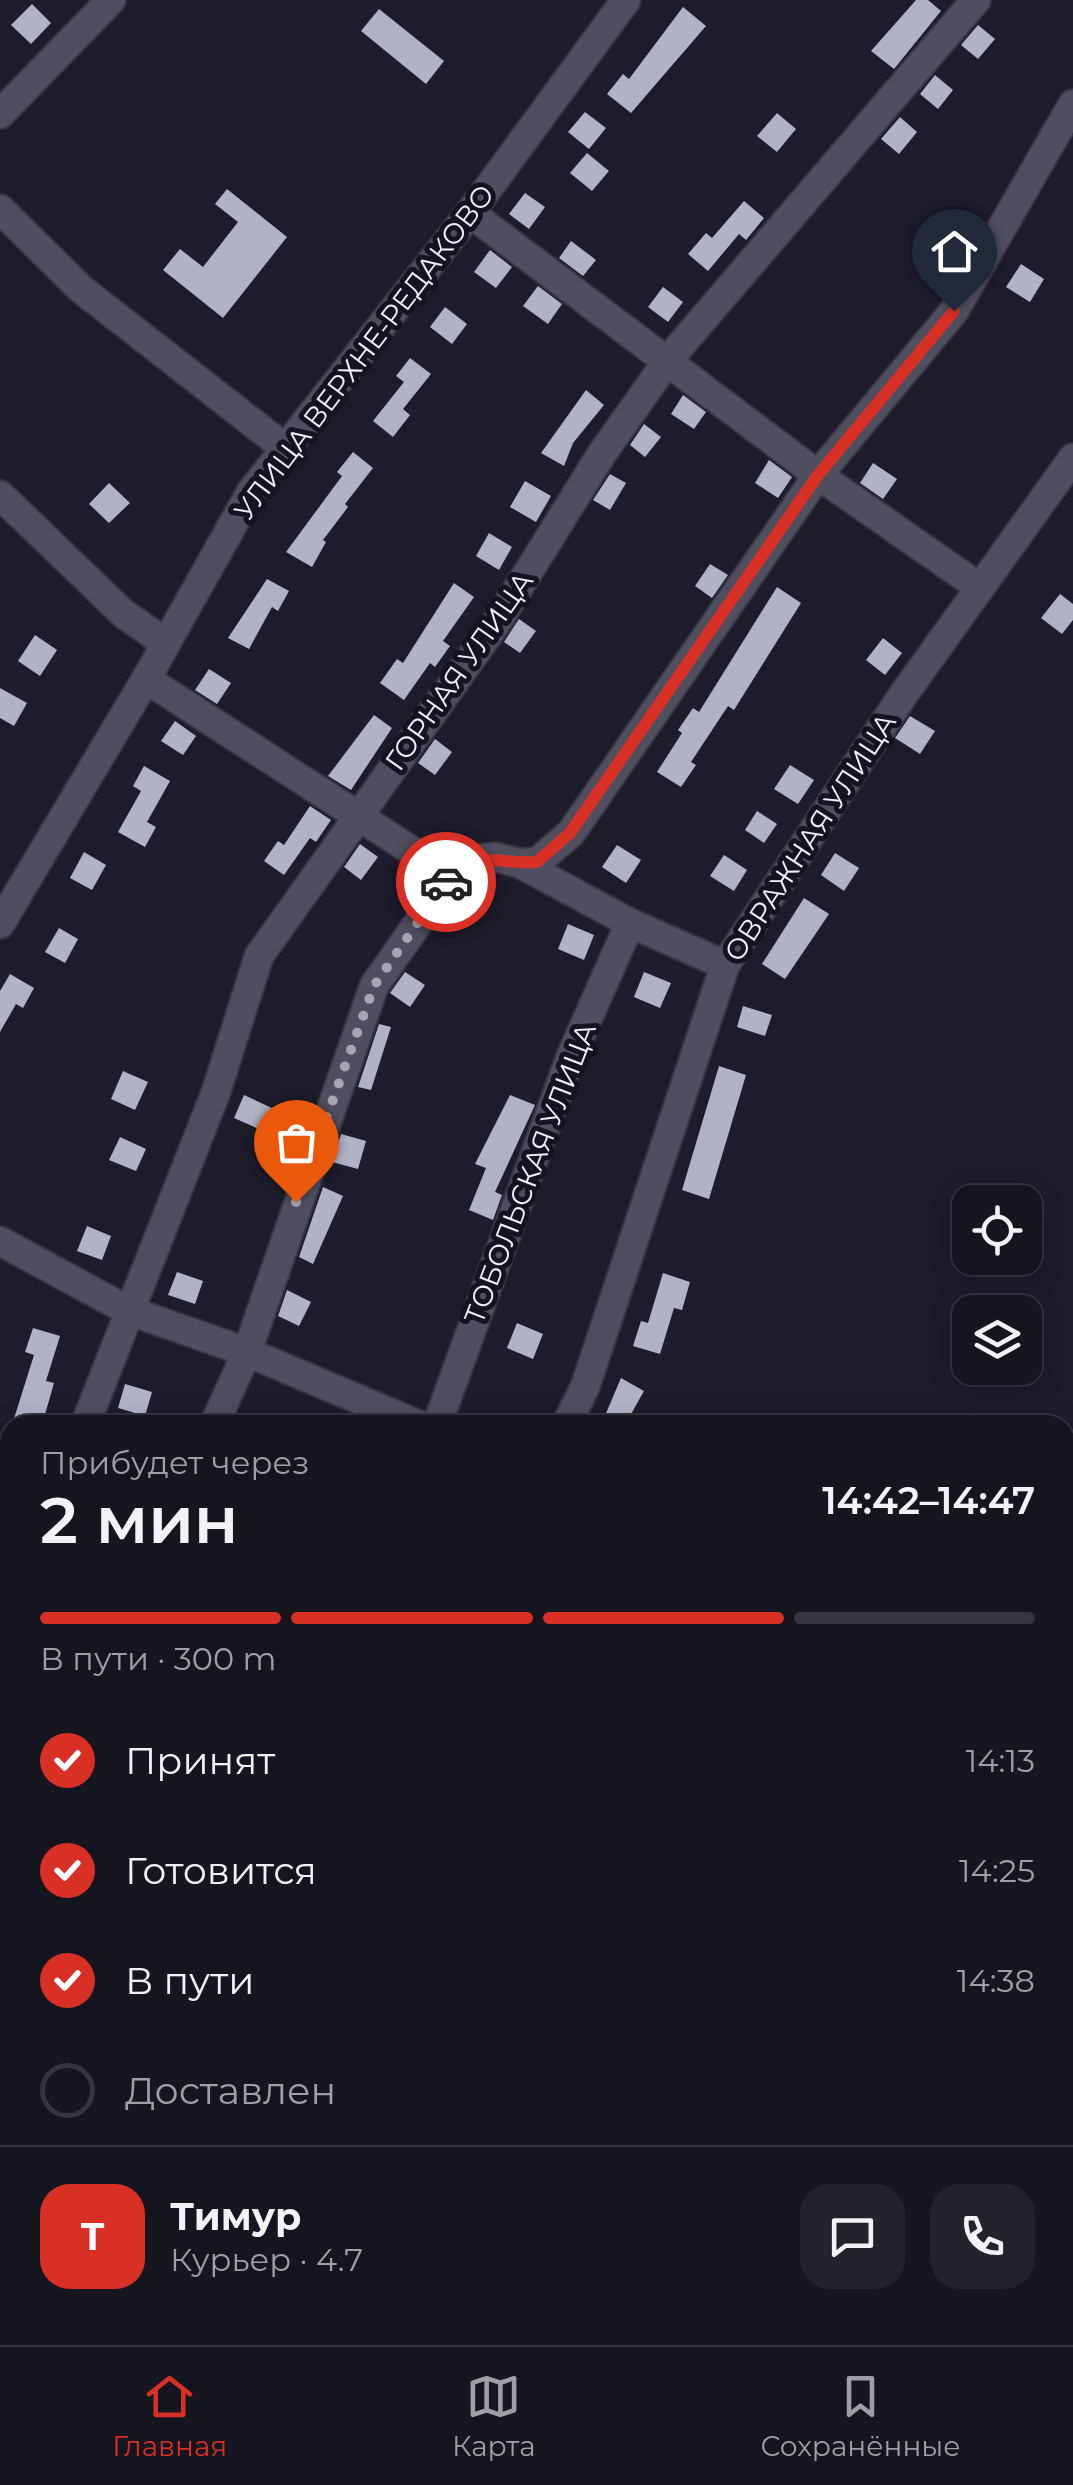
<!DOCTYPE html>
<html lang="ru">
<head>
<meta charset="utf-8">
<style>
  body { margin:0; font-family:Montserrat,sans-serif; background:#22222d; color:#f1f3f6; height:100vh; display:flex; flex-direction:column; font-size:38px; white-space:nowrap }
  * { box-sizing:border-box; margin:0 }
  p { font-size:32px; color:#9d9fa5 }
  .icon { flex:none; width:55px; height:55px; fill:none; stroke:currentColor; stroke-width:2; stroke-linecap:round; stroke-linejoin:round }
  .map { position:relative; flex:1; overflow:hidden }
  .panel { position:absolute; left:0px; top:1415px; width:1075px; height:930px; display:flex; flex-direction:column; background:#151520; border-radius:30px 30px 0 0; box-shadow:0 5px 25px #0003,0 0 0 2px #34343e }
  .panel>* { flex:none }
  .tools { position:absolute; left:952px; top:1185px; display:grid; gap:20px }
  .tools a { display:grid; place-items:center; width:90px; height:90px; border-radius:20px; background:#151520; box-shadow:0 5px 25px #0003,0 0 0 2px #34343e; font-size:50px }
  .pin { position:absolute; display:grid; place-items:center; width:85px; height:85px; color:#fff; margin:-102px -42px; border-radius:50% 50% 50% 0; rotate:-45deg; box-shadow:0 0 10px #0007 }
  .pin .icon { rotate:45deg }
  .courier { position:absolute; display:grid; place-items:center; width:100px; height:100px; margin:-50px; border:8px solid #d93025; border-radius:50%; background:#fff; color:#222; box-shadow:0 2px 12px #0007 }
  .summary em { font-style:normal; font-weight:600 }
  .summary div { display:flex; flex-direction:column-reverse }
  .summary { display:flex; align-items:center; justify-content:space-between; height:170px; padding:0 40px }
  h1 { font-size:65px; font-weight:600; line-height:75px }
  .bar { display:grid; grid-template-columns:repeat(4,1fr); gap:15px 10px; align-content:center; height:120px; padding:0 40px }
  .bar i { height:12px; border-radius:8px; background:#34343e }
  .bar .selected { background:#d93025 }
  .bar p { grid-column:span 4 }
  .line { display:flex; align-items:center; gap:25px; padding:0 40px; border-top:2px solid #34343e }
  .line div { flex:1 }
  .round { display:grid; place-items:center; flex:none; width:105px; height:105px; border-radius:30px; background:#22222d }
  ol { padding:0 40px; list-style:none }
  li { display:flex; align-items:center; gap:30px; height:110px }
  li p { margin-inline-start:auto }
  li .icon { padding:10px; border-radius:50%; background:#d93025; color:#fff; stroke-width:4 }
  li:last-child { color:#9d9fa5 }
  li i { width:55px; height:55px; border:5px solid #34343e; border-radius:50% }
  .tab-bar { display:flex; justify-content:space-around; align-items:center; height:140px; border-top:2px solid #34343e; background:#151520; font-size:28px; color:#9d9fa5 }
  .tab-bar a { display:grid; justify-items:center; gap:5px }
  .tab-bar .selected { color:#d93025 }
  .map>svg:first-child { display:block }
</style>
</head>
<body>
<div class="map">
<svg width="1073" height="2345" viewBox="0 0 1073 2345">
  <rect width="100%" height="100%" fill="#1c1c2b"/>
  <g fill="#31314c">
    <path d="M0 2045 10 2052V2335H270L275 2345H0Z"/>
    <path d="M414 2335H769L768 2345H417Z"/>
  </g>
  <g fill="#b1b2c6">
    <path d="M916 0H928L941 11 894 69 871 51Z"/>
    <path d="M32 4 51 23 31 44 11 25Z"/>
    <path d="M683 7 706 26 631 113 607 94 623 74 629 79Z"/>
    <path d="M379 9 444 61 426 84 361 31Z"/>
    <path d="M978 25 995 39 978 59 961 45Z"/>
    <path d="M935 75 953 90 938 109 920 94Z"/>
    <path d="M585 112 606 128 589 149 568 132Z"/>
    <path d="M777 113 796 129 777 152 757 136Z"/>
    <path d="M900 117 917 132 899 154 881 139Z"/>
    <path d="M587 153 609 171 592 191 570 173Z"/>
    <path d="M227 189 287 237 223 318 163 270 180 249 203 267 238 222 215 204Z"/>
    <path d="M525 193 545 207 529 229 509 214Z"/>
    <path d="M744 201 764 218 746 240 739 234 708 271 688 254 706 233 712 238Z"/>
    <path d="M571 241 596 260 583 276 559 258Z"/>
    <path d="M490 250 512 267 496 288 474 272Z"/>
    <path d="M1021 264 1044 279 1030 302 1006 287Z"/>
    <path d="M538 286 562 304 548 324 523 306Z"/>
    <path d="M663 287 683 302 668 322 648 307Z"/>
    <path d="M445 307 467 324 452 344 430 327Z"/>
    <path d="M410 358 431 374 403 409 410 415 393 437 373 421 404 382 396 376Z"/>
    <path d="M586 390 604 405 573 443 564 466 541 453Z"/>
    <path d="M683 395 706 412 694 429 671 414Z"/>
    <path d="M644 424 661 437 645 457 630 445Z"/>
    <path d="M353 452 373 468 345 504 348 507 323 540 326 542 312 567 286 552 342 476 337 472Z"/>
    <path d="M769 460 792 477 778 498 755 483Z"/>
    <path d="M873 463 897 479 883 499 860 483Z"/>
    <path d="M610 474 626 483 610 510 593 500Z"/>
    <path d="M525 481 551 496 536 522 510 507Z"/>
    <path d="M109 483 130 503 109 523 89 504Z"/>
    <path d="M489 533 512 547 499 570 476 556Z"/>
    <path d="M710 564 728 575 712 598 695 586Z"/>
    <path d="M267 579 289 591 278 611 272 607 249 649 228 638Z"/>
    <path d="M454 583 474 597 443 641 450 646 435 667 430 663 404 700 380 683 397 659 403 663Z"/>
    <path d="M777 587 801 603 734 710 728 706 691 762 696 765 681 787 657 772 682 733 678 730 693 708 699 712Z"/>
    <path d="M1060 594 1073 604V620L1062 634 1041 618Z"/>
    <path d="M519 619 536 631 520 653 504 642Z"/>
    <path d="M35 635 57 650 40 676 18 661Z"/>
    <path d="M883 638 902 653 885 675 866 660Z"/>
    <path d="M209 669 231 683 217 704 195 690Z"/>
    <path d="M0 688 27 703 14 726 0 718Z"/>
    <path d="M374 715 392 728 351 790 328 776Z"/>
    <path d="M910 716 935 731 920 754 895 738Z"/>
    <path d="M175 721 196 736 183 755 161 741Z"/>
    <path d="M435 739 452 752 435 775 418 763Z"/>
    <path d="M790 765 814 780 798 804 774 789Z"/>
    <path d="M144 766 170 781 147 822 156 827 145 847 118 832 141 791 133 786Z"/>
    <path d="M310 806 331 820 316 842 310 838 284 875 264 861 278 841 284 845Z"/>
    <path d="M757 811 777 824 764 843 745 830Z"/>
    <path d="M360 844 378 857 361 880 344 867Z"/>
    <path d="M617 845 641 860 626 883 602 867Z"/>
    <path d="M84 852 106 865 92 890 70 878Z"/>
    <path d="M835 853 859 868 844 891 821 875Z"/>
    <path d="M724 855 747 870 734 891 710 876Z"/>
    <path d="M804 898 829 914 785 979 762 964Z"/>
    <path d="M568 924 594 935 584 960 558 949Z"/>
    <path d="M59 928 78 939 65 963 45 952Z"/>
    <path d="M405 972 425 985 410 1007 390 993Z"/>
    <path d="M644 972 671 983 660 1008 634 997Z"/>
    <path d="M10 974 34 988 23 1008 16 1004 0 1032V991Z"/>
    <path d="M743 1006 772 1015 765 1036 737 1027Z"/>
    <path d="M379 1024 391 1027 371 1090 358 1087Z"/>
    <path d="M719 1066 746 1075 709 1199 682 1190Z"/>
    <path d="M123 1071 148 1082 135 1110 111 1099Z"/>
    <path d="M244 1095 272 1108 261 1130 234 1118Z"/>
    <path d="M510 1095 535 1105 495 1192 502 1195 493 1220 469 1210 486 1168 475 1164Z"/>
    <path d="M341 1134 366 1141 358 1169 332 1162Z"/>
    <path d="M120 1137 146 1149 136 1171 109 1160Z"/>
    <path d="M323 1187 343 1196 313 1264 299 1257Z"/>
    <path d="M87 1226 111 1236 102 1260 77 1251Z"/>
    <path d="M177 1272 203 1281 195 1304 168 1295Z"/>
    <path d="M663 1273 690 1282 682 1310 674 1308 660 1354 633 1346 641 1321 648 1323Z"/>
    <path d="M287 1290 311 1302 299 1326 278 1316Z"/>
    <path d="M517 1323 543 1334 533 1359 507 1348Z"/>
    <path d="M33 1328 60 1336 46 1381 54 1383 42 1425H12L34 1355 25 1352Z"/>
    <path d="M621 1378 644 1391 625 1425H601Z"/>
    <path d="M125 1384 152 1392 145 1416 118 1408Z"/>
  </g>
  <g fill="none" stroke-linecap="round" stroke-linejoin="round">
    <g stroke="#363642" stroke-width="32">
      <g id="minor">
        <path d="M0 114 111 0"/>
        <path d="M0 209 81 289 285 448"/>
        <path d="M470 213 818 475 979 587"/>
        <path d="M0 495 124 614 160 639 162 651"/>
        <path d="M146 679 451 876"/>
        <path d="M519 863 537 862 571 833 818 475 954 311 1073 104"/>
        <path d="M0 924 146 679 251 492 470 213 626 0"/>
        <path d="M0 1241 127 1310 247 1352 419 1425"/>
        <path d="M85 1425 216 1092 259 956 499 619 601 455 668 360 976 0"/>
        <path d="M214 1425 247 1352 374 986 451 876 472 860 495 857 519 863 630 923 725 965"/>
        <path d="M437 1425 571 1056 630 923"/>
        <path d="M566 1425 585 1387 725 965 903 695 1073 458"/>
        <path d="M0 1626 10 1606"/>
        <path d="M0 1842 10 1835"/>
        <path d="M1065 2293 1073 2287"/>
        <path d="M67 2345 82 2335"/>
        <path d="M1004 2345 1016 2335"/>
      </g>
    </g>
    <use href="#minor" stroke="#4e4e5f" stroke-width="28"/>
  </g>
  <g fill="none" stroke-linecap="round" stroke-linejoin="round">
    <path stroke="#a6a6b3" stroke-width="10" stroke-dasharray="0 18" d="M296 1202 374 986 446 882"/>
    <path stroke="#d93025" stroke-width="12" d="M446 882C471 847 502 865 537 862L570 833 818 475 954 311"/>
  </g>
  <g text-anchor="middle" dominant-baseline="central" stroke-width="10" stroke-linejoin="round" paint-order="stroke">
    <g font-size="28" fill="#f1f1fc" stroke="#131321">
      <text transform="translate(364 352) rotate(-53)">УЛИЦА ВЕРХНЕ-РЕДАКОВО</text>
      <text transform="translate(459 671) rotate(-55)">ГОРНАЯ УЛИЦА</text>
      <text transform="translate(810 837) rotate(-57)">ОВРАЖНАЯ УЛИЦА</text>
      <text transform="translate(530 1173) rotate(-69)">ТОБОЛЬСКАЯ УЛИЦА</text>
    </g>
  </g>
</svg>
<div class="tools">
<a><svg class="icon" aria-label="locate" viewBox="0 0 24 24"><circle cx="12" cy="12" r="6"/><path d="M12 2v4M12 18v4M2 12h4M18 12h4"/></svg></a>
<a><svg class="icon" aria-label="layers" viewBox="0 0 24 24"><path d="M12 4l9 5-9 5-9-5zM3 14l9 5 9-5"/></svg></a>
</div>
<div class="pin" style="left:296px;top:1202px;background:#ea580c"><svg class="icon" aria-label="bag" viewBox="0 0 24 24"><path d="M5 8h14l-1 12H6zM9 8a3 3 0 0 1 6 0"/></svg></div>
<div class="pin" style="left:954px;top:311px;background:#1f2937"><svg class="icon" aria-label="home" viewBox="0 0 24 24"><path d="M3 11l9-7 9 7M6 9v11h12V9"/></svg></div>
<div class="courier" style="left:446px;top:882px"><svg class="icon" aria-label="car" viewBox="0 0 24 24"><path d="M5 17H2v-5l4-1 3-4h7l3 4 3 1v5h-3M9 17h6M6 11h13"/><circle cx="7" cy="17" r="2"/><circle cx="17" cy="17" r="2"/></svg></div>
<section class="panel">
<div class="summary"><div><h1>2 мин</h1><p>Прибудет через</p></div><em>14:42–14:47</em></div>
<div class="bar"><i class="selected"></i><i class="selected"></i><i class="selected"></i><i></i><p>В пути · 300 m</p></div>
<ol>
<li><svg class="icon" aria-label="check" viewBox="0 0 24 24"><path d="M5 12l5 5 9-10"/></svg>Принят<p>14:13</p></li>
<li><svg class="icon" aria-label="check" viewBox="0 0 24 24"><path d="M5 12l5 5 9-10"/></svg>Готовится<p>14:25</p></li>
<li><svg class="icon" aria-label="check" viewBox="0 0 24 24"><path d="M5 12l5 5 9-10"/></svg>В пути<p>14:38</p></li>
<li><i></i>Доставлен</li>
</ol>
<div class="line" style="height:180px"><b class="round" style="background:#d93025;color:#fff">Т</b><div><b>Тимур</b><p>Курьер · 4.7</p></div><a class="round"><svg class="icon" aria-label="chat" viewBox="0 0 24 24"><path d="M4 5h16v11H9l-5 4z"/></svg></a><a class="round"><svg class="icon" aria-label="phone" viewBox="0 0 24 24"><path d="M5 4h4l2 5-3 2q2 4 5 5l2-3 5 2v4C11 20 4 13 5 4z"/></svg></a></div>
</section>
</div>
<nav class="tab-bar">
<a class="selected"><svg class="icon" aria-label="home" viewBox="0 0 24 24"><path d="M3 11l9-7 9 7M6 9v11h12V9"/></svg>Главная</a>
<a><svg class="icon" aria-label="map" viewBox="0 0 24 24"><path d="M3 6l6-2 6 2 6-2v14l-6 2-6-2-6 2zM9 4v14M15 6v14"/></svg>Карта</a>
<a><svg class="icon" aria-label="saved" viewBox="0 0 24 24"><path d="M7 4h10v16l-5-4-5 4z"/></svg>Сохранённые</a>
</nav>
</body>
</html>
